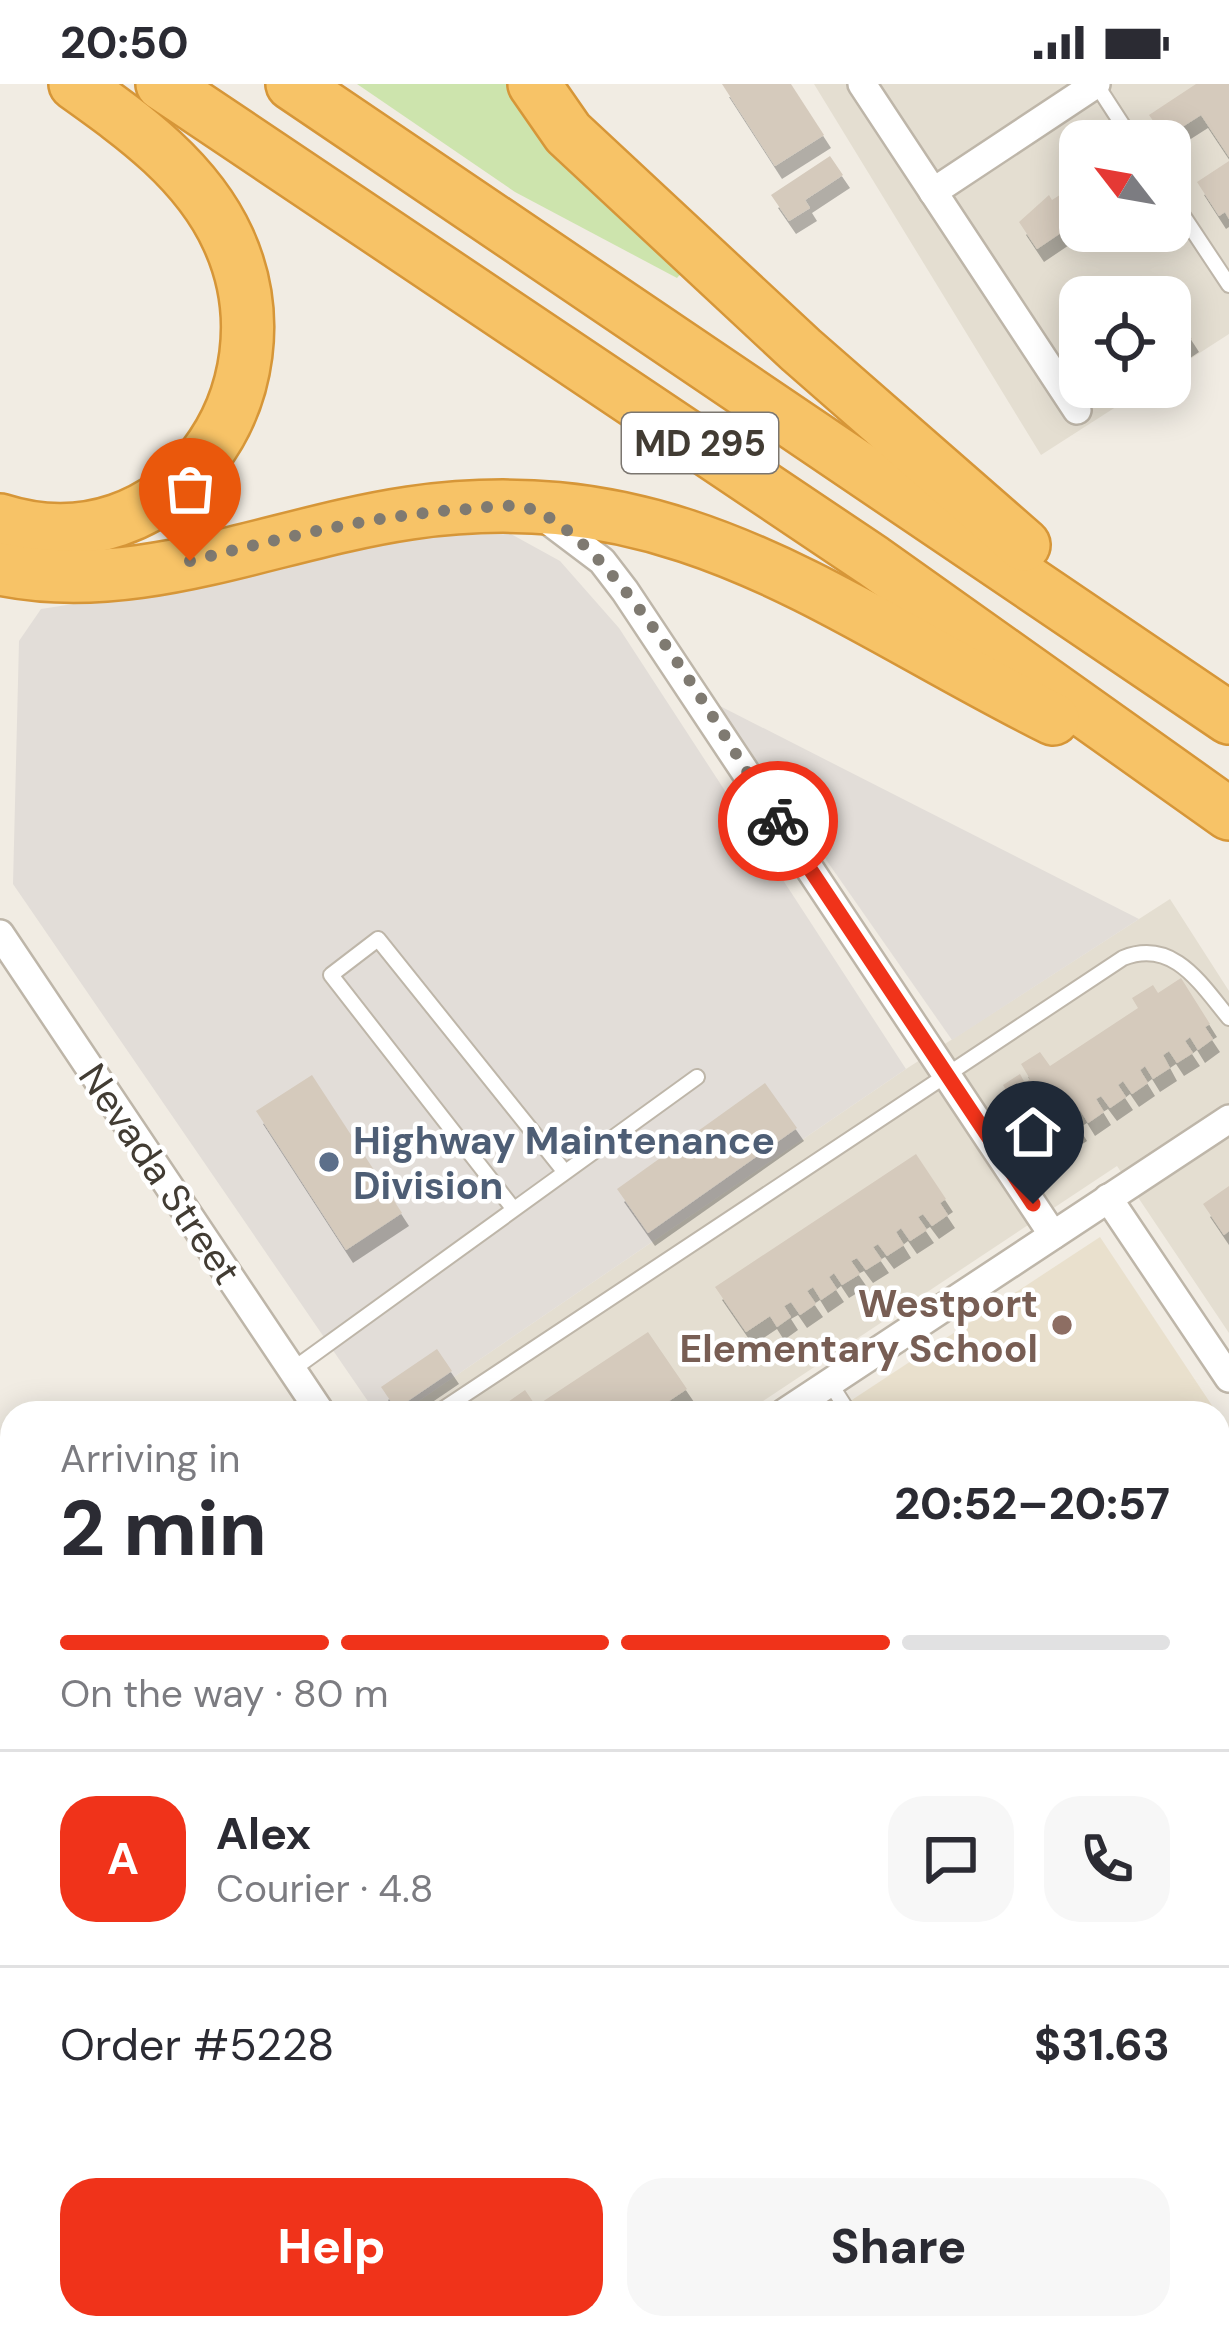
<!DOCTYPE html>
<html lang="en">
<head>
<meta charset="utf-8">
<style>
  body { margin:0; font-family:"DM Sans",sans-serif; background:#f7f7f7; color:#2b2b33; height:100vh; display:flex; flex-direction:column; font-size:45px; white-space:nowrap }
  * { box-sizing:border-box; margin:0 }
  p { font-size:39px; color:#7c7c81 }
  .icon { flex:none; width:66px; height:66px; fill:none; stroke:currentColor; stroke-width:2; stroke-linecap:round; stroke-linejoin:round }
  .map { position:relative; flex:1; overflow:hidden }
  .details { position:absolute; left:0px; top:1317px; width:1230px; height:939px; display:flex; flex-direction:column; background:#fff; border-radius:36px 36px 0 0; box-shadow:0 6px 30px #0003 }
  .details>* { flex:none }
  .needle { width:78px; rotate:301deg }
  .controls { position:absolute; left:1059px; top:36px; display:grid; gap:24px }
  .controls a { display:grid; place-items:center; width:132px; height:132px; border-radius:24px; background:#fff; box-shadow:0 6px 30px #0003; font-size:60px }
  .pin { position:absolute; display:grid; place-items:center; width:102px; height:102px; color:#fff; margin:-123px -51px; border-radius:50% 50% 50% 0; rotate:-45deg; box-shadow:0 0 12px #0007 }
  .pin .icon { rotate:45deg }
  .courier { position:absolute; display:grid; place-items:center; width:120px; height:120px; margin:-60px; border:9px solid #f0331a; border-radius:50%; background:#fff; color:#222; box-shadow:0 3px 15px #0007 }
  .head em { font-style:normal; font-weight:800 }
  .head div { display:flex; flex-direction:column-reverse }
  .head { display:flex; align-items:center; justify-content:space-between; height:204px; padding:0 60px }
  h1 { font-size:78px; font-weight:800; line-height:90px }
  .bar { display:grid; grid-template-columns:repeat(4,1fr); gap:18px 12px; align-content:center; height:144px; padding:0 60px }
  .bar i { height:15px; border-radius:9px; background:#e1e1e2 }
  .bar .selected { background:#f0331a }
  .bar p { grid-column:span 4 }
  .line { display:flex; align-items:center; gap:30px; padding:0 60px; border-top:3px solid #e1e1e2 }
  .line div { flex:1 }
  .round { display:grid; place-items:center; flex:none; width:126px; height:126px; border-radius:36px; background:#f7f7f7 }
  .cta { display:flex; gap:24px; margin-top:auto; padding:24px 60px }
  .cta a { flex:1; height:138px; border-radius:36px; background:#f0331a; color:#fff; font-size:48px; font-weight:800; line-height:138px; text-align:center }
  .cta a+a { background:#f7f7f7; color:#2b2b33 }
  .status { display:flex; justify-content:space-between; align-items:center; height:84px; padding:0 60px; background:#fff; direction:ltr }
  .status svg { height:33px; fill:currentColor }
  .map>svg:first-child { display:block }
</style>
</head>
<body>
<div class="status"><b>20:50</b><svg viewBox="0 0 49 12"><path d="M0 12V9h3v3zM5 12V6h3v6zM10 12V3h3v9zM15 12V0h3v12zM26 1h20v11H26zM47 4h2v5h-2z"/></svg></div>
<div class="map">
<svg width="1229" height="2254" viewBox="0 0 1229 2254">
  <defs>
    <filter id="shadow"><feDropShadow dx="7" dy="13" stdDeviation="0" flood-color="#0004"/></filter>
  </defs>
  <rect width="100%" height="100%" fill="#f1ece3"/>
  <g fill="#e4ded1" fill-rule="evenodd">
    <path d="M814 0H1229V250L1170 288V213H1080V303H1147L1041 371ZM1080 57H1170V147H1080Z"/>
    <path d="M1170 815 1229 907V1249L1117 1082 745 1329H401L906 985Z"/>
  </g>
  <g fill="#e2ddd8">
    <path d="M511 450 560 477 619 544 906 985 401 1329H376L13 800 19 557 41 525 222 497 409 452Z"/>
    <path d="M718 621 1139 835 952 956Z"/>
  </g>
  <g fill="#e9e0cd">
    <path d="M1100 1153 1217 1329H832Z"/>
    <path d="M1218 1331 1229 1347V2254H969L962 2244H1218Z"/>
  </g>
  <g fill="#cde4ad">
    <path d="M357 0H509L685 185 677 194 515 108Z"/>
    <path d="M12 1877V2214L0 2196V1885Z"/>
    <path d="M32 2244H726L710 2254H38Z"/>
  </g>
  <g fill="#d5cabc" filter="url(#shadow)">
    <path d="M722 0H791L824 51 775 82Z"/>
    <path d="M1196 0H1229V73L1201 31 1165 54 1149 31Z"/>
    <path d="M830 72 843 91 805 116 810 124 789 137 771 111Z"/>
    <path d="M1229 77V135L1225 128 1219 132 1197 98Z"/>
    <path d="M1080 98V136L1037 165 1019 138 1049 111 1052 116Z"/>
    <path d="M1170 221 1192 255 1170 270Z"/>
    <path d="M1181 894 1210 940 1205 943 1213 955 1198 966 1190 953 1185 957 1193 969 1177 979 1169 967 1163 971 1170 984 1153 995 1145 982 1140 986 1148 999 1132 1010 1123 997 1118 1001 1126 1013 1110 1024 1101 1012 1096 1015 1104 1028 1088 1039 1080 1026 1072 1031 1080 1044 1066 1053 1056 1042 1064 1054 1043 1069 1003 1001 1020 990 1025 999 1030 995 1021 980 1040 968 1050 982 1138 924 1132 914 1153 901 1158 909Z"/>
    <path d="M312 991 402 1129 346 1166 256 1027Z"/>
    <path d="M765 999 797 1044 648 1149 617 1105Z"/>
    <path d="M916 1070 946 1115 940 1119 948 1131 932 1142 923 1130 918 1133 927 1146 910 1157 901 1144 896 1148 904 1161 887 1172 878 1160 873 1163 882 1176 866 1186 857 1174 851 1177 860 1190 842 1201 834 1189 829 1193 837 1205 821 1216 813 1203 807 1207 816 1220 800 1231 791 1218 784 1222 791 1233 777 1243 770 1232 746 1248 715 1203Z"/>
    <path d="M1229 1102V1147L1224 1151 1203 1120Z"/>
    <path d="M648 1248 687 1305 651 1329 639 1319 633 1322 638 1329H512L505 1320 525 1306 536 1322Z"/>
    <path d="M437 1265 452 1287 396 1325 381 1303Z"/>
  </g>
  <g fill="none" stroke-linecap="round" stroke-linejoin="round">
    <g stroke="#beb6a9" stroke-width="18">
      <g id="lane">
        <path d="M1096 0 1133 57"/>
        <path d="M1170 112 1229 201"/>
        <path d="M512 1123 331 891 378 855 564 1087"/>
        <path d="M292 1286 697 993"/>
        <path d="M830 1299 849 1329"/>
        <path d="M437 1329 1123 874C1173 854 1200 899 1229 934"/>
        <path d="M1218 1624 1229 1617"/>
      </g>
    </g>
    <g stroke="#beb6a9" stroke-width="32">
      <g id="street">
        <path d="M862 0 1077 326"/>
        <path d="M933 108 1096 0"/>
        <path d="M545 434 602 477 625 507 1053 1151"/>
        <path d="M0 850 321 1329"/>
        <path d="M1108 1114 1229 1294"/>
        <path d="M784 1329 1229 1035"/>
        <path d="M0 1847 12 1840"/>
        <path d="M930 2244 937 2254"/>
        <path d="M774 2254 790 2244"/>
      </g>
    </g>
    <g stroke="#d69638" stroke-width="56">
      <g id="highway">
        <path d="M162 0 873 477 1229 730"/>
        <path d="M292 0 1229 634"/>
        <path d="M534 0 568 49 801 266 1024 461"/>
        <path d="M0 436C170 490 298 307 228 155 197 87 134 42 75 0"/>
        <path d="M0 485C138 514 274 449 410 429 679 390 831 524 1053 635"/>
      </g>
    </g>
    <g stroke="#bdae98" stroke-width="6" stroke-dasharray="6 6" stroke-linecap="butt">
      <path d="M0 2023 12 2019"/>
      <path d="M136 2254 148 2244"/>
    </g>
    <use href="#lane" stroke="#fff" stroke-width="14"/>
    <use href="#street" stroke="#fff" stroke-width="27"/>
    <use href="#highway" stroke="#f7c367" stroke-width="51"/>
  </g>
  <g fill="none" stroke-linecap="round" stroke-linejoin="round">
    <path stroke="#7f7a71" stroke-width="12" stroke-dasharray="0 21.6" d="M190 477C282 454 373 431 468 425 487 423 513 419 531 425 614 453 728 661 778 737"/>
    <path stroke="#f0331a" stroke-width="15" d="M778 737 1033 1120"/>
  </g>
  <circle fill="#5c6f8a" stroke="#fff" stroke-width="4.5" cx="329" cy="1078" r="12"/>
  <circle fill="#8d6e63" stroke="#fff" stroke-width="4.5" cx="1062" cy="1241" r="12"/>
  <g text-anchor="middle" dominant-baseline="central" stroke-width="9" stroke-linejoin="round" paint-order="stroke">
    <rect fill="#fff" stroke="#7b7670" stroke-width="3" x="622" y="329" width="156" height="60" rx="9"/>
    <g font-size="36" font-weight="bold" fill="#423c33">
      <text x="700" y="359">MD 295</text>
    </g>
    <g font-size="39" font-weight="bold" fill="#4e5e75" stroke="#fff" text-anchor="start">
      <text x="353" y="1056">Highway Maintenance<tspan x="353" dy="45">Division</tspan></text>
    </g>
    <g font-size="39" fill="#423c33" stroke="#fff">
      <text transform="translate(160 1090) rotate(56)">Nevada Street</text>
    </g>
    <g font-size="39" font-weight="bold" fill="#785e54" stroke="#fff" text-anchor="end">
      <text x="1038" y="1219">Westport<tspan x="1038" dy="45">Elementary School</tspan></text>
    </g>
  </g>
</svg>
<div class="controls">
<a><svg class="needle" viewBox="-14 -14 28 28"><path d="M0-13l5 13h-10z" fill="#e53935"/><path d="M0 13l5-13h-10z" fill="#7c7c81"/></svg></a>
<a><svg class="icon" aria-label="locate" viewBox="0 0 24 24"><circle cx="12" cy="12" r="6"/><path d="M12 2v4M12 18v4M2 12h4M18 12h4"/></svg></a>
</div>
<div class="pin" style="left:190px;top:477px;background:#ea580c"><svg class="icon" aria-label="bag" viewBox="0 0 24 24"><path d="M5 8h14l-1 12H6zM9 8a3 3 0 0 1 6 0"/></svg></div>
<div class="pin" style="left:1033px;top:1120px;background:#1f2937"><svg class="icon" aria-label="home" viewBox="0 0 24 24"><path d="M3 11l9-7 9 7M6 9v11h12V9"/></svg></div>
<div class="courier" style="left:778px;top:737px"><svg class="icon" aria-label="bike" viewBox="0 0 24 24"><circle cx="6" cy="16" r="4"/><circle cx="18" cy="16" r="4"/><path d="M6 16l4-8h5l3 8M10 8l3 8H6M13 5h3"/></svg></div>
<section class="details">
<div class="head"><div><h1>2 min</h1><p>Arriving in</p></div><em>20:52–20:57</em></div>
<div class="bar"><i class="selected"></i><i class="selected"></i><i class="selected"></i><i></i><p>On the way · 80 m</p></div>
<div class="line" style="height:216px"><b class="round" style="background:#f0331a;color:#fff">A</b><div><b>Alex</b><p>Courier · 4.8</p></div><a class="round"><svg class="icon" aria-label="chat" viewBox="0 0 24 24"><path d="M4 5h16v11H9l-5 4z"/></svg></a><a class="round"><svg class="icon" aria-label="phone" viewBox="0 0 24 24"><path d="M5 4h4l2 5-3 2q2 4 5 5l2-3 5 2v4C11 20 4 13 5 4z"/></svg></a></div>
<div class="line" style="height:156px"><div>Order #5228</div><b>$31.63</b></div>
<div class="cta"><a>Help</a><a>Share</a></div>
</section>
</div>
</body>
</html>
